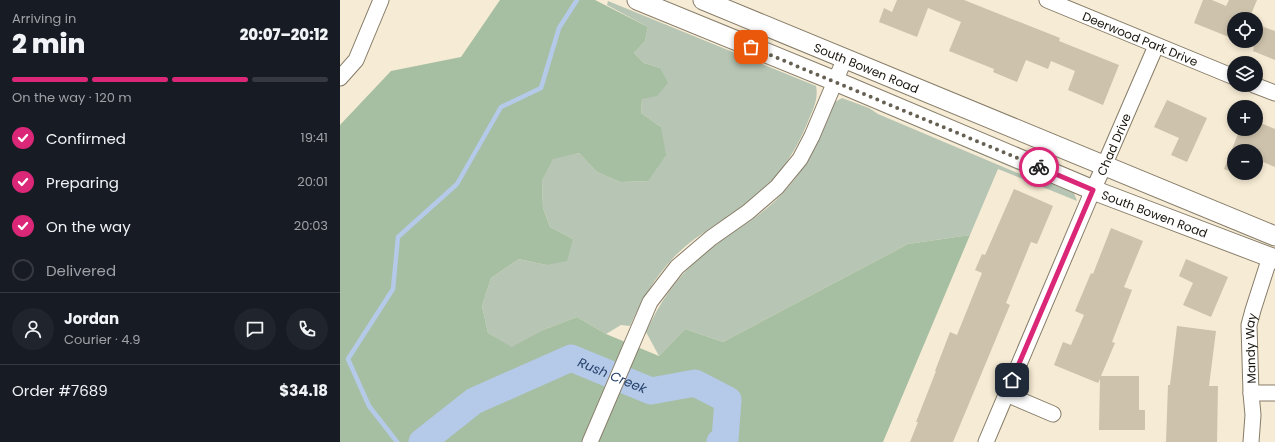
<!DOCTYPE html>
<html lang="en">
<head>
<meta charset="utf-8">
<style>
  body { margin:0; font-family:Poppins,sans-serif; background:#20242c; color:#f1f3f6; height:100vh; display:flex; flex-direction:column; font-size:15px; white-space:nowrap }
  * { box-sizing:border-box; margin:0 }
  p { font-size:13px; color:#9ea1a6 }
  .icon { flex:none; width:22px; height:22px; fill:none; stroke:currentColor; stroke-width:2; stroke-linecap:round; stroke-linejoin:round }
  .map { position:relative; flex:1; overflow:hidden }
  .drawer { display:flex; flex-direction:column; background:#171b24; width:340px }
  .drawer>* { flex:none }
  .fabs { position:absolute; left:887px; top:12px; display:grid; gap:8px }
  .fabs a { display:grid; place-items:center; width:36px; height:36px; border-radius:50%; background:#171b24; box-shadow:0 2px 6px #0003; font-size:20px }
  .pin { position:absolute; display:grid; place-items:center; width:34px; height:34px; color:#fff; margin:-17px; border-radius:8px; box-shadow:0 2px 6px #0006 }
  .courier { position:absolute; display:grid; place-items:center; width:40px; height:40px; margin:-20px; border:3px solid #db2777; border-radius:50%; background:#fff; color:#222; box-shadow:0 1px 5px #0007 }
  .headline em { font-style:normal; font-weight:800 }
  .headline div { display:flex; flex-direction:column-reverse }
  .headline { display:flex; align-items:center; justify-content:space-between; height:68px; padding:0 12px }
  h1 { font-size:26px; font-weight:800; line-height:30px }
  .bar { display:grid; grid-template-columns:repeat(4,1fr); gap:6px 4px; align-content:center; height:48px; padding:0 12px }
  .bar i { height:5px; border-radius:3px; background:#363941 }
  .bar .selected { background:#db2777 }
  .bar p { grid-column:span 4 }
  .line { display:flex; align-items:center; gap:10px; padding:0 12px; border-top:1px solid #363941 }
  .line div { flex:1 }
  .round { display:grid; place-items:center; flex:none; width:42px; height:42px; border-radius:21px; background:#20242c }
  ol { padding:0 12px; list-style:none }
  li { display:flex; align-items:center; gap:12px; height:44px }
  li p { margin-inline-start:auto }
  li .icon { padding:4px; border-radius:50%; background:#db2777; color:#fff; stroke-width:4 }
  li:last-child { color:#9ea1a6 }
  li i { width:22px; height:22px; border:2px solid #363941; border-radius:50% }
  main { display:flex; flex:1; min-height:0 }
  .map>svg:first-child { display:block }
</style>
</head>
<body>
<main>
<section class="drawer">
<div class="headline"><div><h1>2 min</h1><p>Arriving in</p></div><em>20:07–20:12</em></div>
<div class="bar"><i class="selected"></i><i class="selected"></i><i class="selected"></i><i></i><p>On the way · 120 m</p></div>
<ol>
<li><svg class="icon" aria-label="check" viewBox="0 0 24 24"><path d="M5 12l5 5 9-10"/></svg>Confirmed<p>19:41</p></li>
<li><svg class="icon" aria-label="check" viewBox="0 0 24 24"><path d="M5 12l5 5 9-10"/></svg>Preparing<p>20:01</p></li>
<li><svg class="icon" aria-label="check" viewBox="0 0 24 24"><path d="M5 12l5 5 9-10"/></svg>On the way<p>20:03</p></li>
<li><i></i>Delivered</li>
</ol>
<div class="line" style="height:72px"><a class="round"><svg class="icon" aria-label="person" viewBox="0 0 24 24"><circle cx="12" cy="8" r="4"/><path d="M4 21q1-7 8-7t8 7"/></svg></a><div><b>Jordan</b><p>Courier · 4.9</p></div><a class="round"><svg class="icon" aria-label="chat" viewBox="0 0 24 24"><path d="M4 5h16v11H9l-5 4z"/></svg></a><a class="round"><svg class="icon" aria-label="phone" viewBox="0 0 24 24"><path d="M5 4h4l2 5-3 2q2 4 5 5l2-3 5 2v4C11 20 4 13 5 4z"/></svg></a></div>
<div class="line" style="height:52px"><div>Order #7689</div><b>$34.18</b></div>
</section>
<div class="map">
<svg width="935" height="442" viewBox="0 0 935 442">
  <rect width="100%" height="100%" fill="#f6ebd4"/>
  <g fill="#b7c6b4">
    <path d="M268 1 476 86C479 100 472 111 467 124 456 151 439 176 417 195 391 218 358 232 334 257 315 277 301 301 290 326L281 325 266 334 237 317 203 330 173 348 148 333 142 306 151 278 179 259 206 265 233 239 210 227 203 208 202 181 213 158 239 153 257 172 280 182 308 181 321 127 301 113 302 99 320 68 304 63 294 53 305 41 308 27 267 5Z"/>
    <path d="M502 98 529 108 538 114 687 177 699 179 734 193 737 201 658 169 630 235 568 244 383 342 345 329 319 356 306 332C320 302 337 276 363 255 387 234 416 220 438 198 466 171 481 137 495 102Z"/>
    <path d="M533 107 695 175 687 174 537 110Z"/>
  </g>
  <path fill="#a6bea1" d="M160 0H255L308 27 305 41 294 53 304 63 320 68 328 83 317 96 302 99 301 113 321 127 326 155 308 181 280 182 257 172 239 153 213 159 202 181 203 208 210 227 233 239 227 261 206 265 179 259 151 278 142 306 148 333 172 347 203 330 237 317 266 334 319 356 345 329 383 342 568 244 630 235 543 442H0V125L51 71 121 57Z"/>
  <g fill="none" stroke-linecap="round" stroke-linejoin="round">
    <path stroke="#b5cae9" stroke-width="4.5" d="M57 442 29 406 8 359 53 289 58 237 117 184 161 107 201 88 219 28 237 0"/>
    <path stroke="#b5cae9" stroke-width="27" id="s1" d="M82 442 134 401 231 358 311 391 355 383 388 400 385 439 380 442"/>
  </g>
  <g fill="#cdc2ac">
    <path d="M557 0H624L720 38 719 41 779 65 763 105 728 90 735 71 711 61 708 69 686 60 677 82 653 72 654 69 609 51 621 22 588 8 577 37 539 22 544 8 552 12Z"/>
    <path d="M863 0H872L886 6 889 0H917L909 19H894V39L854 23Z"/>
    <path d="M916 24 935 31V60L913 51 914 47 899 41H916Z"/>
    <path d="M827 100 867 118 847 162 831 155 839 138 814 127Z"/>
    <path d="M916 121 935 129V167L916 159V151H894V173H900L899 175 884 169 900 129H916Z"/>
    <path d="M674 189 713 206 697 244 691 242 666 303 670 305 613 442H570L578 422H576L596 371H595L610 332 617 335 642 273 635 270 642 254 645 255Z"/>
    <path d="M771 228 803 241 784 287 792 290 772 342 775 343 761 376H799V410H805V430H759L760 379 758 383 714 365 723 342 731 345 744 315 735 311 751 273 753 274Z"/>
    <path d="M846 259 888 277 871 317 843 305 853 283 839 276Z"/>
    <path d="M837 326 876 331 869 386H878L877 442H826L828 385H830Z"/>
  </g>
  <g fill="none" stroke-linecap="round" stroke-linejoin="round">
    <g stroke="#877c68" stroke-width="17">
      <g id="minor">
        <path id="s2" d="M707 0 894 77"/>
        <path d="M0 78 16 60 41 0"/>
        <path d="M914 85 935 93"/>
        <path d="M911 393H935"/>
        <path d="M666 394 713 414"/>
        <path d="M250 442 310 302 337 267 371 238 408 212 437 187 460 159 472 136 505 58"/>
        <path id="s3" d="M646 442 753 190 764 166 816 46"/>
        <path id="s4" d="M911 442 913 415 911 393 909 325 913 310 930 257"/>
      </g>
    </g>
    <g stroke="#877c68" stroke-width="21">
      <g id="major">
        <path id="s5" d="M297 0 495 81 753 190 935 259"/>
        <path id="s6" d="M363 0 935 236"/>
      </g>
    </g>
    <use href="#minor" stroke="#fff" stroke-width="15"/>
    <use href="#major" stroke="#fff" stroke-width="19"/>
  </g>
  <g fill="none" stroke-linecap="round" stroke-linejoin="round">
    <path stroke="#666053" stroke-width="4" stroke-dasharray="0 7.2" d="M411 47 699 167"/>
    <path stroke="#db2777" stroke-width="5" d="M672 380 753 190 699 167"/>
  </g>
  <g text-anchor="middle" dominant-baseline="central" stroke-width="4" stroke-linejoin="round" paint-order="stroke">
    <g font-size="12" fill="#19150d" stroke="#f6ebd4">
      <text stroke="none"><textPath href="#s2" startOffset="101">Deerwood Park Drive</textPath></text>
      <text stroke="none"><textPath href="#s6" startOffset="177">South Bowen Road</textPath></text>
      <text stroke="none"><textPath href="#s3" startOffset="324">Chad Drive</textPath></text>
      <text stroke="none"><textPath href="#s5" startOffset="560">South Bowen Road</textPath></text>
      <text stroke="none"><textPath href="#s4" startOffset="94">Mandy Way</textPath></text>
    </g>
    <g font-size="13" font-style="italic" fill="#26426b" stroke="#f6ebd4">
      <text stroke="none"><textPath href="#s1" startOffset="217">Rush Creek</textPath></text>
    </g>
  </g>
</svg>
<div class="fabs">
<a><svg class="icon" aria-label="locate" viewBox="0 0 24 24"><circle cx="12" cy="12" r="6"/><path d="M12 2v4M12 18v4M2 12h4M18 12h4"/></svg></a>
<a><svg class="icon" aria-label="layers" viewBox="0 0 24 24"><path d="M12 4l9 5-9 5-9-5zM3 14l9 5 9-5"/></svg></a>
<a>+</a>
<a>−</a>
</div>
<div class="pin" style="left:411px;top:47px;background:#ea580c"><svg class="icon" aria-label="bag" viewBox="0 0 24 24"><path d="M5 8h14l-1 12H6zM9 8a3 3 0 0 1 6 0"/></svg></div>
<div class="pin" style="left:672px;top:380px;background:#1f2937"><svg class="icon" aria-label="home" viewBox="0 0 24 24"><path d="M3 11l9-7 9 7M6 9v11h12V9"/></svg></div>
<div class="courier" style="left:699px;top:167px"><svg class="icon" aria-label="bike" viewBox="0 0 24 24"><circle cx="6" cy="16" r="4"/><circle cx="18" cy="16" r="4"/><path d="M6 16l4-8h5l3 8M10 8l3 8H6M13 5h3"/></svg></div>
</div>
</main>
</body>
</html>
